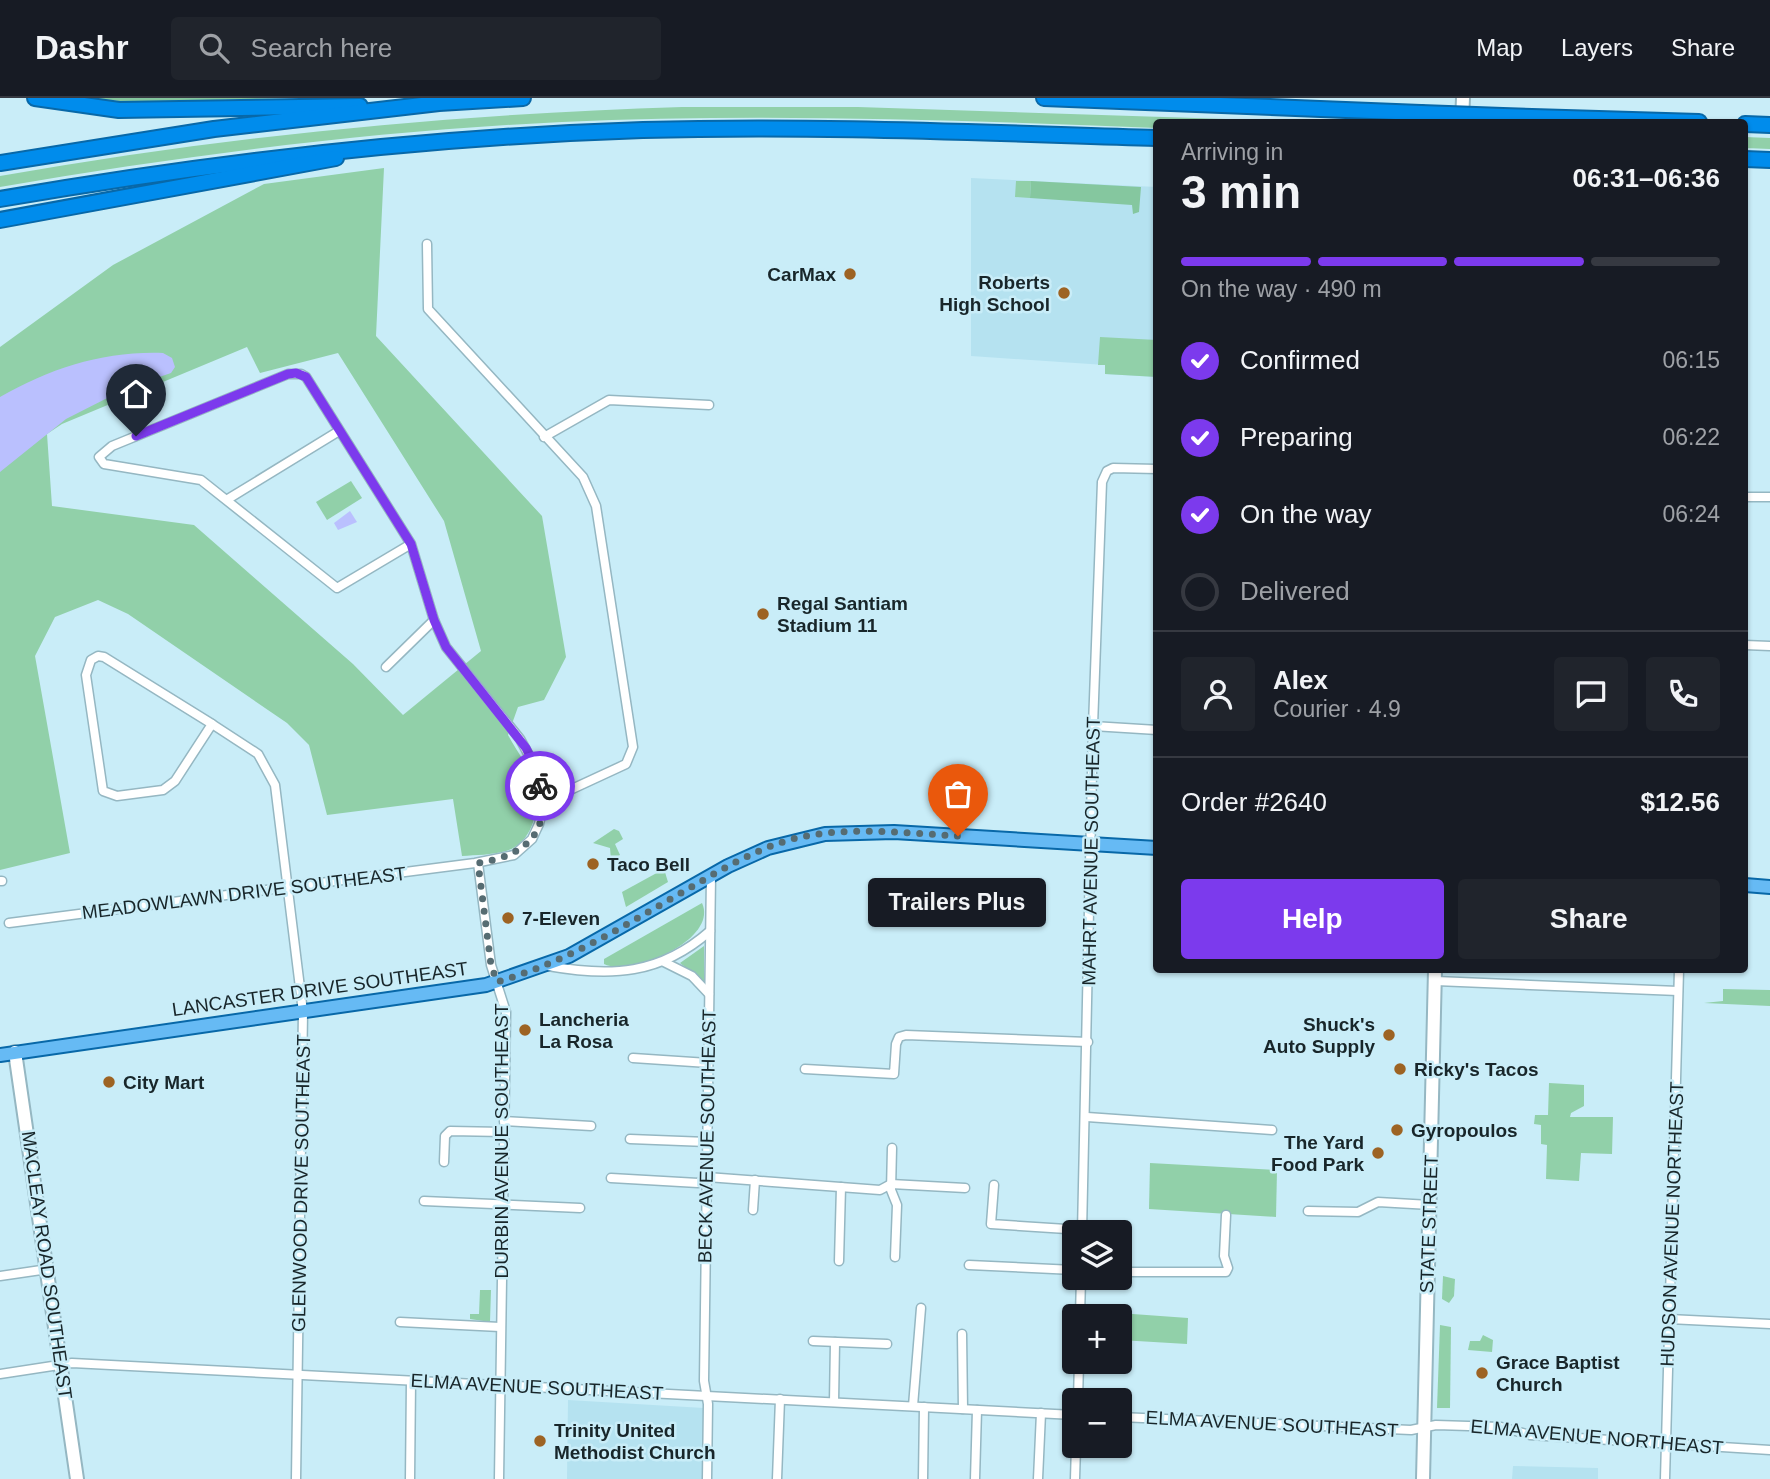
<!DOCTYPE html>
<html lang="en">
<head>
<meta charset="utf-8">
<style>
  body { margin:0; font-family:Helvetica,sans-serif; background:#20242c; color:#f1f3f6; height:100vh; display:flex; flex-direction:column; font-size:26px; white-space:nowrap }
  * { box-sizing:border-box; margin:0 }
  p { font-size:23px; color:#9ea1a6 }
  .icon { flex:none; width:38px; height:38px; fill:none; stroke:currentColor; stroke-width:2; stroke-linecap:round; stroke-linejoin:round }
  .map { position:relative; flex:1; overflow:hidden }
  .panel { position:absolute; left:1153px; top:21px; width:595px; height:854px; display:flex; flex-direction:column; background:#171b24; border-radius:7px; box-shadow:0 2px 5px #0004 }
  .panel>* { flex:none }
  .fabs { position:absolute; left:1062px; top:1122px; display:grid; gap:14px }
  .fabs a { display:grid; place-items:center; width:70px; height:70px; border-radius:7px; background:#171b24; box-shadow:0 2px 5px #0004; font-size:35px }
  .pin { position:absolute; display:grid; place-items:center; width:60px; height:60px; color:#fff; margin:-72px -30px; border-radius:50% 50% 50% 0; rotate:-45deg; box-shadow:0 0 7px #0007 }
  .pin .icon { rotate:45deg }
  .courier { position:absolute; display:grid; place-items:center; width:70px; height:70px; margin:-35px; border:5px solid #7c3aed; border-radius:50%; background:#fff; color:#222; box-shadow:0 2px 9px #0007 }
  .bubble { position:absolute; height:49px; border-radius:7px; background:#171b24; box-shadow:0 2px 5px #0004; font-size:23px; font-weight:700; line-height:49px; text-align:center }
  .head em { font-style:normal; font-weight:700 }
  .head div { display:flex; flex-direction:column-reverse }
  .head { display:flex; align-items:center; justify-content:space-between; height:119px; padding:0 28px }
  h1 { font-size:46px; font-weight:700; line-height:52px }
  .bar { display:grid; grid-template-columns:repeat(4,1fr); gap:10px 7px; align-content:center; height:84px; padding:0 28px }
  .bar i { height:9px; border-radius:5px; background:#363941 }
  .bar .current { background:#7c3aed }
  .bar p { grid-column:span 4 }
  .line { display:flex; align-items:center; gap:18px; padding:0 28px; border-top:2px solid #363941 }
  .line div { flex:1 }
  .round { display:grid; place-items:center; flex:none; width:74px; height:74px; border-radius:7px; background:#20242c }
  ol { padding:0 28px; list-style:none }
  li { display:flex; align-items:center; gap:21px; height:77px }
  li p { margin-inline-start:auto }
  li .icon { padding:7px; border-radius:50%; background:#7c3aed; color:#fff; stroke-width:4 }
  li:last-child { color:#9ea1a6 }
  li i { width:38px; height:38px; border:4px solid #363941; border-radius:50% }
  .button { display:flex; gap:14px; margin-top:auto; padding:14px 28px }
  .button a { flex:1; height:80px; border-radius:7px; background:#7c3aed; color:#fff; font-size:28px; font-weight:700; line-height:80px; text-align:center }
  .button a+a { background:#20242c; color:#f1f3f6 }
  header { display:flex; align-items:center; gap:42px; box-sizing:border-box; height:98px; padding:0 35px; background:#171b24; border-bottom:2px solid #363941 }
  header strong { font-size:33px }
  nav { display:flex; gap:38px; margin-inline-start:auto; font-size:24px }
  .search { width:490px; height:63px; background:#20242c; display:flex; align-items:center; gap:18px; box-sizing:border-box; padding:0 24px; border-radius:7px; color:#9ea1a6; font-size:26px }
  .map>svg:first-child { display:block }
</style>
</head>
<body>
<header>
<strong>Dashr</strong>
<div class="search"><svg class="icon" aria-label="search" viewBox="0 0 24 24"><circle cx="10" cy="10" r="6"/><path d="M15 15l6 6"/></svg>Search here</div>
<nav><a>Map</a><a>Layers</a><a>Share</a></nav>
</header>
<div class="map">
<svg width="1770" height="1381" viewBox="0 0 1770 1381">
  <rect width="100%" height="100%" fill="#c9edf8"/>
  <g fill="#b5e2f0">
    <path d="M971 80 1157 89V279L1105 276V267L971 258Z"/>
    <path d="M568 1302 704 1310 702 1381H567Z"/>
    <path d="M1513 1368 1598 1370V1381H1512Z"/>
  </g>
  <g fill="#91d0a9" fill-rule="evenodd">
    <path d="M682 9H858L1320 24H1157V30C958 22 760 15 562 24 373 33 186 57 0 89V78C226 38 453 16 682 9Z"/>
    <path d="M1745 39 1770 40V51L1745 50Z"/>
    <path d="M384 70 376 238 542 418 566 559 544 602 518 609 508 637C515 650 526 665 532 679 542 705 535 744 506 753 492 757 476 757 462 758L453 701 327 717 309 647 287 625 128 516 98 502 55 519 35 558 70 755 0 772V249L113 167 264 86ZM247 249 260 275 338 255 444 423 481 553 403 617 353 566 194 427 52 408 47 336 62 326Z"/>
    <path d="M1016 83H1031L1030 100 1015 99Z"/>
    <path d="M1100 239 1157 242V279L1105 276V267H1098Z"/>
    <path d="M351 383 362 400 327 422 316 404Z"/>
    <path d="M614 731 619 733 623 741 615 746 620 757 611 762 610 750 593 745Z"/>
    <path d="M664 771 668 784 626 809 622 794Z"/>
    <path d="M702 805C719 842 630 879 604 866V861Z"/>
    <path d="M704 848V884L680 865Z"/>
    <path d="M1723 891 1770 892V908L1704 905 1723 903Z"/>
    <path d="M1549 985 1584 987V1008L1571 1015 1570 1019H1613L1612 1056 1581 1055 1579 1083 1546 1081 1547 1047 1541 1046V1027L1534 1026 1535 1017H1548Z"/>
    <path d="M1150 1065 1277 1072 1276 1119 1149 1111Z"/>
    <path d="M1443 1178 1455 1181 1454 1198 1449 1205 1442 1201Z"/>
    <path d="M480 1192H491L490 1224 470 1221V1216H479Z"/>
    <path d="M1105 1214 1188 1220 1187 1246 1120 1242V1233H1125L1126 1219 1105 1218Z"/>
    <path d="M1440 1227 1451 1229 1450 1310H1437Z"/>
    <path d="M1483 1237 1493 1242 1492 1254 1468 1252 1470 1243H1480Z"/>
  </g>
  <g fill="#85c79f">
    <path d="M82 0H293L131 4Z"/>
    <path d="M1031 83 1141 89 1139 114 1133 116 1132 107 1030 100Z"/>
  </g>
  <g fill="#bac0fe">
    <path d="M163 255 172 260 175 269 171 275 127 290 66 321 0 374V299C51 270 104 253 163 255Z"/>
    <path d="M350 413 357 424 338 432 334 425Z"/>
  </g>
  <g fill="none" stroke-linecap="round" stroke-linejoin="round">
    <g stroke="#95b7c2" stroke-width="11">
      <g id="street">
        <path d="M427 146 428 211 583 379 596 408 633 649 626 666 544 704"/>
        <path d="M544 339 609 302 709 307"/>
        <path d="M1745 399H1770"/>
        <path d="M228 401 339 333"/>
        <path d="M1745 547 1770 548"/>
        <path d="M98 558 104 559 212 626 175 683 163 692 117 698 103 693 86 577 91 562Z"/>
        <path d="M386 569 434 522"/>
        <path d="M212 626 258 656 275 687 303 914 296 1381"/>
        <path d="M1093 628 1157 632"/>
        <path d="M478 765 491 867 506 914 499 1381"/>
        <path d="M0 783H2"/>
        <path d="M9 825 475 765 514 757 532 741 539 726 544 704 537 672 520 641 446 549 434 522 411 446 306 279 301 276H288L112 348 99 359 104 366 201 382 337 490 411 446"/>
        <path d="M664 864 692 878 709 896"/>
        <path d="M548 868C611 879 660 877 710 833"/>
        <path d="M1436 883 1678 893"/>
        <path d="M633 960 708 965"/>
        <path d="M805 971 894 976 896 946 899 939 906 937 1088 944"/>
        <path d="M1087 1019 1272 1032"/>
        <path d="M504 1023 591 1028"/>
        <path d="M630 1041 707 1044"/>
        <path d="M892 1050 891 1092 897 1107 895 1159"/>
        <path d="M444 1064 445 1038 450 1033 504 1034"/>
        <path d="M611 1080 698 1085 707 1079 880 1092 891 1086 965 1090"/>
        <path d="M994 1087 991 1126 1082 1132"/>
        <path d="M424 1103 580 1110"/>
        <path d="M753 1112 755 1082"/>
        <path d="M1308 1113 1358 1114 1378 1104 1430 1107"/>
        <path d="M1082 1134 1093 628 1102 384 1107 373 1113 370 1157 371"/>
        <path d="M839 1163 841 1089"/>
        <path d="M969 1167 1074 1172"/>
        <path d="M1120 1174H1226L1228 1170 1224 1158 1226 1117"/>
        <path d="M0 1178 48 1171"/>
        <path d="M1080 1218 1081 1180"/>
        <path d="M1669 1221 1770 1226"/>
        <path d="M400 1224 500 1229"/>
        <path d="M962 1236 963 1311"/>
        <path d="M813 1243 887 1246"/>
        <path d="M0 1276 72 1265 1074 1317"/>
        <path d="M1078 1302 1079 1264"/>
        <path d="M834 1304 835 1244"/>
        <path d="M913 1308 921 1210"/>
        <path d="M1120 1319 1411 1332 1436 1327 1501 1329 1530 1337 1770 1352"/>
        <path d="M410 1381 411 1283"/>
        <path d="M707 1381 708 1306 704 1283 711 778"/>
        <path d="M777 1381 780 1301"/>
        <path d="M923 1381 924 1309"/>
        <path d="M975 1381 977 1312"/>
        <path d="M1038 1381 1041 1315"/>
        <path d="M1075 1381 1076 1348"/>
        <path d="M1665 1381 1679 872"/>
      </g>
    </g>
    <g stroke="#95b7c2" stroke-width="16">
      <g id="secondary">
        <path d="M1462 24 1463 0"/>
        <path d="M15 954 77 1381"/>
        <path d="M1423 1381 1435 872"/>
      </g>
    </g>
    <g stroke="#0868a8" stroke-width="16">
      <g id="primary">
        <path d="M1745 787 1770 789"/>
        <path d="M0 957 486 887 569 858 728 768 768 750 825 736 894 734 1157 750"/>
      </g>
    </g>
    <g stroke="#0868a8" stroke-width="18">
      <g id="highway">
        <path d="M35 0 119 12 360 8"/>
        <path d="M1044 0 1421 15"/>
        <path d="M1503 18 1699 24"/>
        <path d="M1745 26 1770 27"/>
        <path d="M1745 61 1770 62"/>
        <path d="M0 65 214 31 439 5 523 0"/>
        <path d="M0 101C213 64 428 39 643 32 815 27 986 35 1157 40"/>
        <path d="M0 122 336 60"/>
      </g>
    </g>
    <use href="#street" stroke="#fff" stroke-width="8"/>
    <use href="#secondary" stroke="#fff" stroke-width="12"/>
    <use href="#primary" stroke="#66baf4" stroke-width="12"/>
    <use href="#highway" stroke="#008cec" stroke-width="14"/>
    <g stroke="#0868a8" stroke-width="18" stroke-linecap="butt">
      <path id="highway-bridge" d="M1421 15 1503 18"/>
    </g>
    <use href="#highway-bridge" stroke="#008cec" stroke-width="14"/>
  </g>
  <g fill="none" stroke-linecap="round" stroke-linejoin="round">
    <path stroke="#566c72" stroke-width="7" stroke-dasharray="0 12.6" d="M540 688C551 737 523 758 478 765L491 867 497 884C562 865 616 833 674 799 711 778 748 754 789 742 843 727 903 735 958 738"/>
    <path stroke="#7c3aed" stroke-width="9" d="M136 338 288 276 296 275 306 279 411 446 434 522 446 549 526 650 537 672 540 688"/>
  </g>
  <g fill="#9d6323" stroke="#c9edf8" stroke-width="2.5">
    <circle cx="850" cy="176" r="7"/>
    <circle cx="1064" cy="195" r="7"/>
    <circle cx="763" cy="516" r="7"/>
    <circle cx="593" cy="766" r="7"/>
    <circle cx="508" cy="820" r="7"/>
    <circle cx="525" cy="932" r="7"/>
    <circle cx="1389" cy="937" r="7"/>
    <circle cx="1400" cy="971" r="7"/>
    <circle cx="109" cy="984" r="7"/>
    <circle cx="1397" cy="1032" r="7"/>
    <circle cx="1378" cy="1055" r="7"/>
    <circle cx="1482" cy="1275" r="7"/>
    <circle cx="540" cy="1343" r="7"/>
  </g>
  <g text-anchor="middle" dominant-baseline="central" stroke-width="5" stroke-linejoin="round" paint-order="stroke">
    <g font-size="19" font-weight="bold" fill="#18262a" stroke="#c9edf8" text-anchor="start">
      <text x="836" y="176" text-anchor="end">CarMax</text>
      <text x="1050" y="184" text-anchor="end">Roberts<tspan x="1050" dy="22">High School</tspan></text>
      <text x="777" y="505">Regal Santiam<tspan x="777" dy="22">Stadium 11</tspan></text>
      <text x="607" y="766">Taco Bell</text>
      <text x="522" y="820">7-Eleven</text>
      <text x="539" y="921">Lancheria<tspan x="539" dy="22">La Rosa</tspan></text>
      <text x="1375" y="926" text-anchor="end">Shuck's<tspan x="1375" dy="22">Auto Supply</tspan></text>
      <text x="1414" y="971">Ricky's Tacos</text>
      <text x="123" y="984">City Mart</text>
      <text x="1411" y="1032">Gyropoulos</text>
      <text x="1364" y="1044" text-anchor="end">The Yard<tspan x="1364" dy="22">Food Park</tspan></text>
      <text x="1496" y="1264">Grace Baptist<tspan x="1496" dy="22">Church</tspan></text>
      <text x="554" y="1332">Trinity United<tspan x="554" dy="22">Methodist Church</tspan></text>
    </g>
    <g font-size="19" fill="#18262a" stroke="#c9edf8">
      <text transform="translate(1091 753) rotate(-89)">MAHRT AVENUE SOUTHEAST</text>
      <text transform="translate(244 795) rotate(-7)">MEADOWLAWN DRIVE SOUTHEAST</text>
      <text transform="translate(320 891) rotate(-8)">LANCASTER DRIVE SOUTHEAST</text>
      <text transform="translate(707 1038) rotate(-89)">BECK AVENUE SOUTHEAST</text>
      <text transform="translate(501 1043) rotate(-90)">DURBIN AVENUE SOUTHEAST</text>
      <text transform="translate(301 1085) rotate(-89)">GLENWOOD DRIVE SOUTHEAST</text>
      <text transform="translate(1429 1126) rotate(-88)">STATE STREET</text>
      <text transform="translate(1672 1126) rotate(-88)">HUDSON AVENUE NORTHEAST</text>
      <text transform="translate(47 1167) rotate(82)">MACLEAY ROAD SOUTHEAST</text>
      <text transform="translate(537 1289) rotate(3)">ELMA AVENUE SOUTHEAST</text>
      <text transform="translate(1272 1326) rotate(3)">ELMA AVENUE SOUTHEAST</text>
      <text transform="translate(1597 1339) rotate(5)">ELMA AVENUE NORTHEAST</text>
    </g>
  </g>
</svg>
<div class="fabs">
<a><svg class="icon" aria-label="layers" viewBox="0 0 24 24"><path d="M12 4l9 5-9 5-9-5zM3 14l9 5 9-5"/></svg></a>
<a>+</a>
<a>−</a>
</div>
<div class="pin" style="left:958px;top:738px;background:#ea580c"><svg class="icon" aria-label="bag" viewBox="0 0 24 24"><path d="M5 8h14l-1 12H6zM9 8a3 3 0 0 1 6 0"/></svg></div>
<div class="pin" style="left:136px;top:338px;background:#1f2937"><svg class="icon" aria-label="home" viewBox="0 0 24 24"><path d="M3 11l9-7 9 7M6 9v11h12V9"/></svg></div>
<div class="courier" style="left:540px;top:688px"><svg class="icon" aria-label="bike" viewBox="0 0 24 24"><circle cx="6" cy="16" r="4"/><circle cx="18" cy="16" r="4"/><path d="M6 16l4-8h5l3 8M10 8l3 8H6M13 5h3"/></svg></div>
<div class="bubble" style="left:868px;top:780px;width:178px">Trailers Plus</div>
<section class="panel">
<div class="head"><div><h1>3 min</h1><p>Arriving in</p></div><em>06:31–06:36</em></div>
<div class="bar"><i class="current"></i><i class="current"></i><i class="current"></i><i></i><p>On the way · 490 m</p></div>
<ol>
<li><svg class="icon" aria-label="check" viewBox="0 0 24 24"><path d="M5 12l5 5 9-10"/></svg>Confirmed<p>06:15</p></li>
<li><svg class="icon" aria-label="check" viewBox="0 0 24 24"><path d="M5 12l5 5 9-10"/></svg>Preparing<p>06:22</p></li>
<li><svg class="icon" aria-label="check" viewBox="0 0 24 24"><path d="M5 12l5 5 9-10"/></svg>On the way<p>06:24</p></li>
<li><i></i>Delivered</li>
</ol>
<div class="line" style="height:126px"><a class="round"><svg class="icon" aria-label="person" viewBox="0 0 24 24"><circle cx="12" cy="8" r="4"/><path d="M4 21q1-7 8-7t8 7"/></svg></a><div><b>Alex</b><p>Courier · 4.9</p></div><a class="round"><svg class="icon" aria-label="chat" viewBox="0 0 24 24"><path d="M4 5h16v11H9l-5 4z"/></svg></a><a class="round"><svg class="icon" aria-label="phone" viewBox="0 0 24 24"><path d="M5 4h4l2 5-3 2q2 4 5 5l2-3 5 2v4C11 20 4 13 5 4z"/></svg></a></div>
<div class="line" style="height:91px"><div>Order #2640</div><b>$12.56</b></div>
<div class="button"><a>Help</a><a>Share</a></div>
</section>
</div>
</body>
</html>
